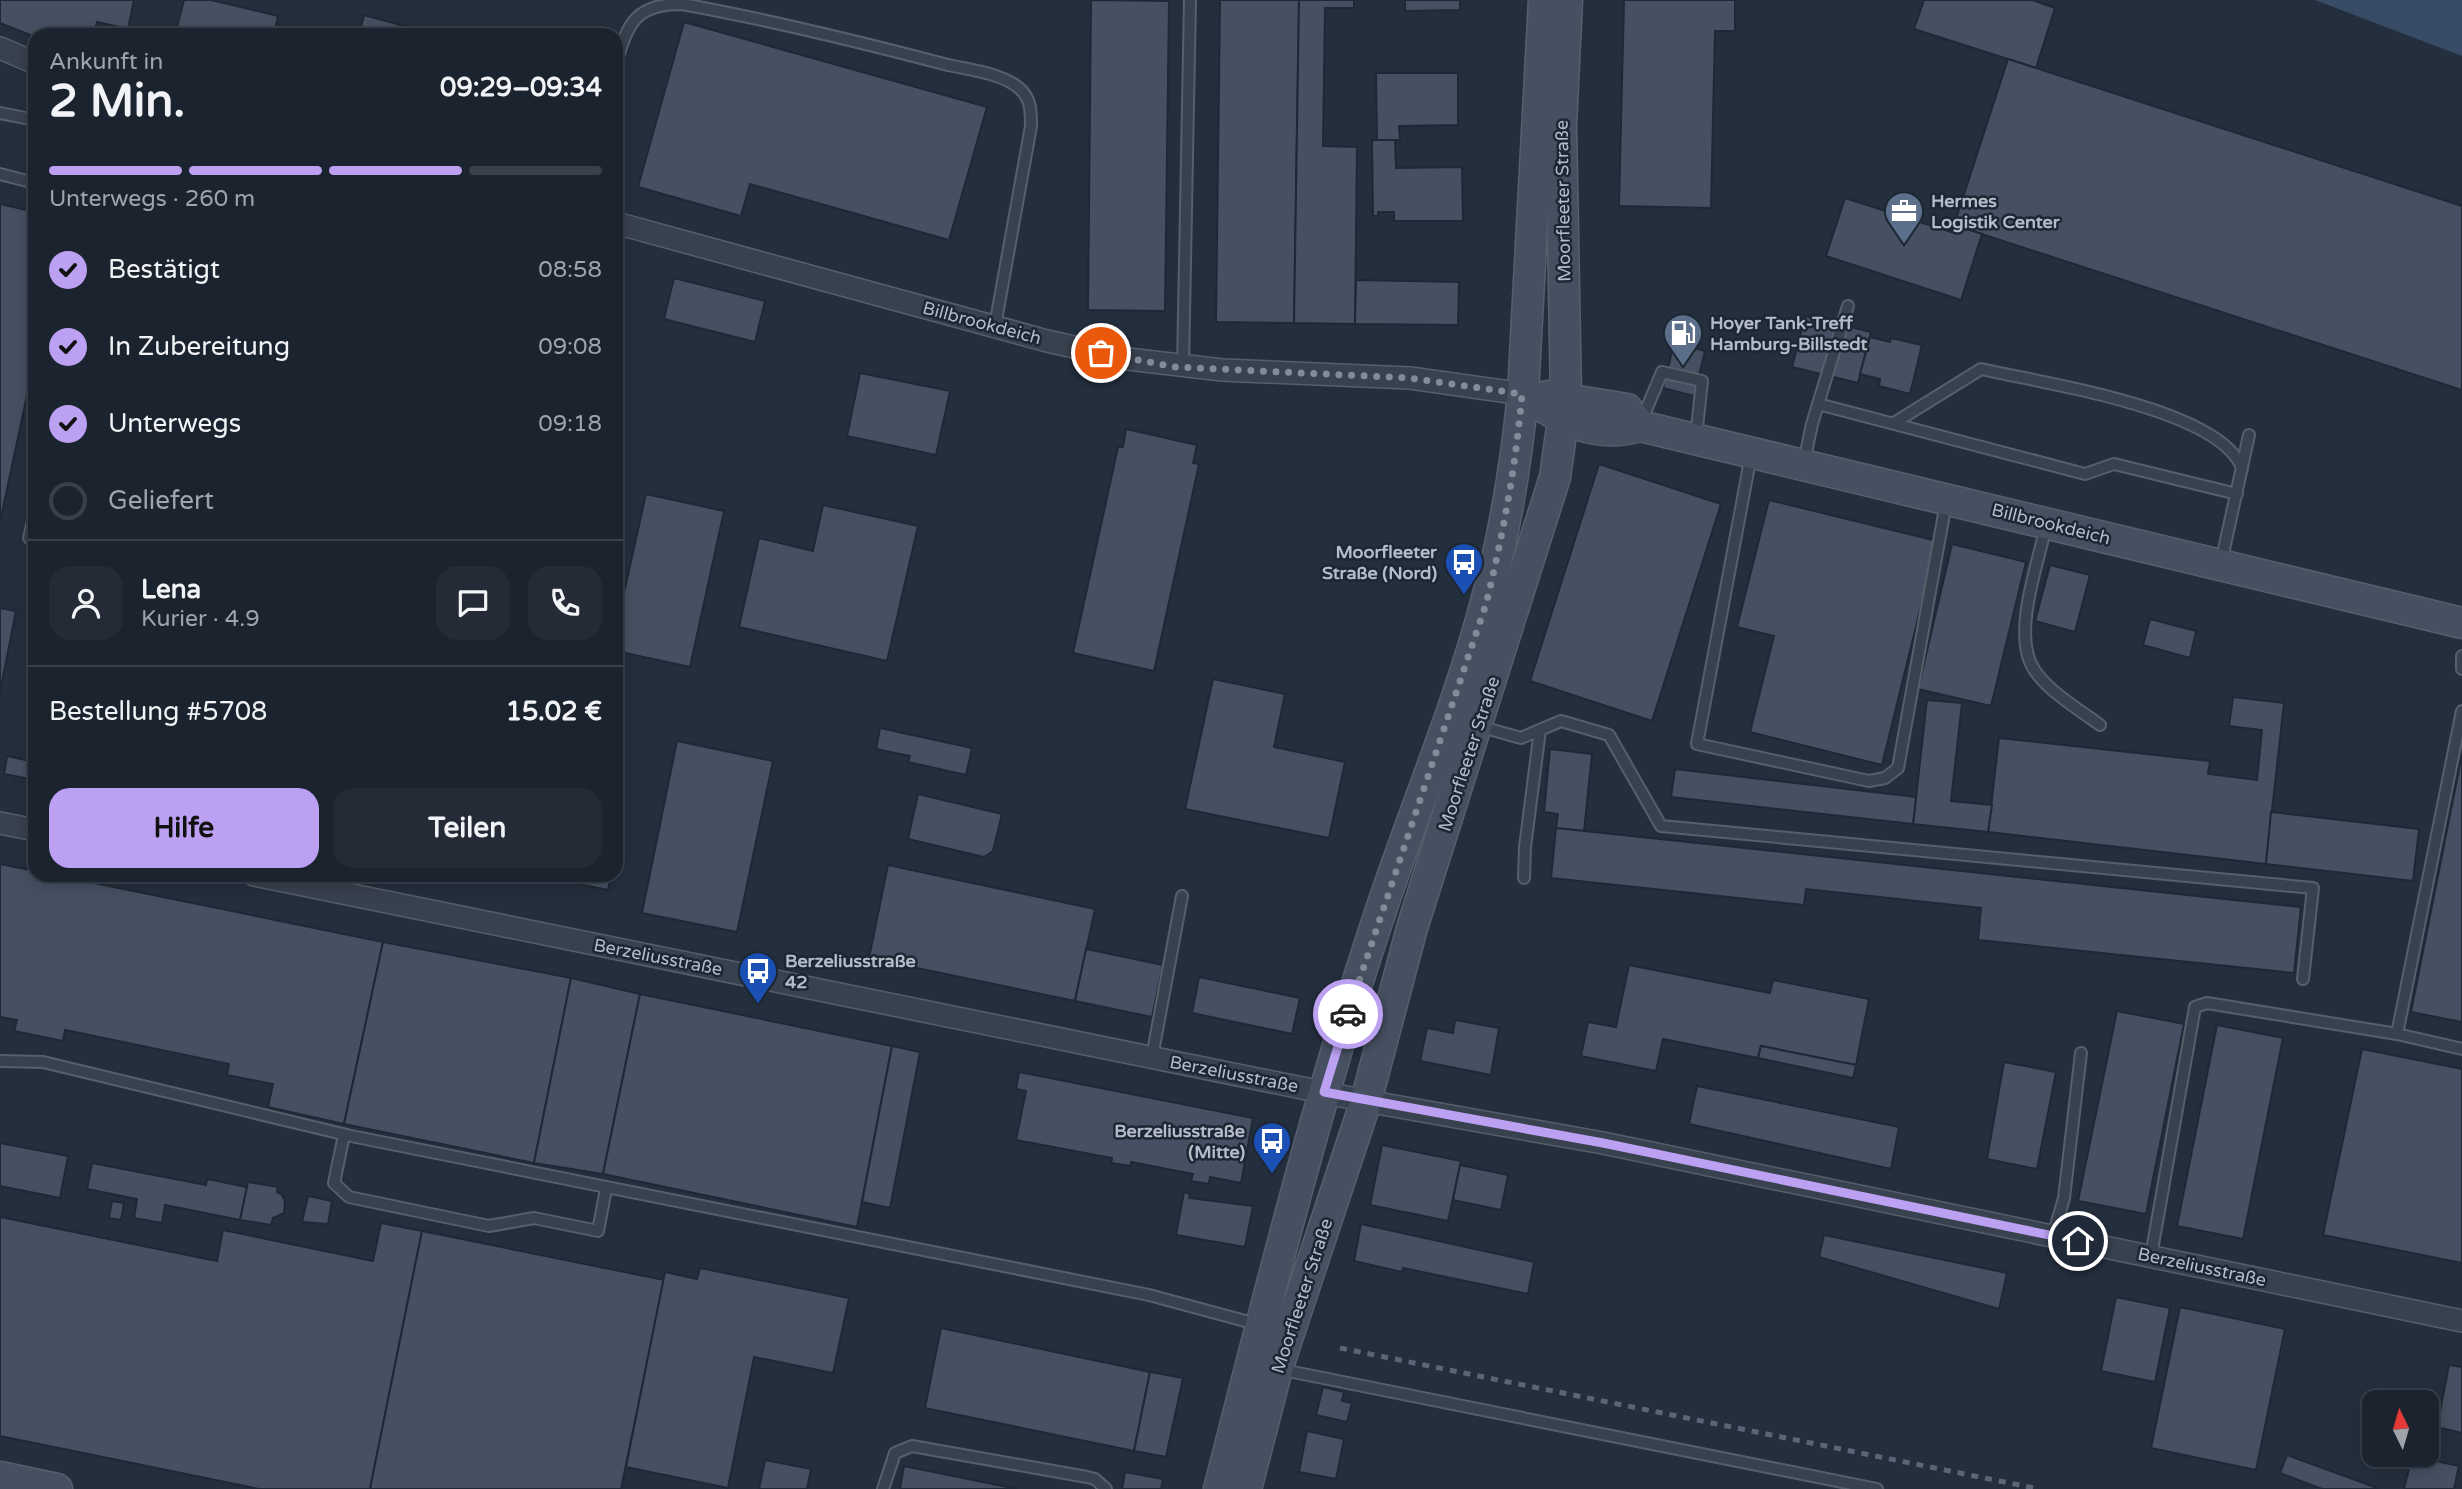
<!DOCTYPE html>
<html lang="de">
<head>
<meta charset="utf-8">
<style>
  body { margin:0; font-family:"Varela Round",sans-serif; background:#242b36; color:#f1f3f6; height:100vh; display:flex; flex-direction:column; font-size:26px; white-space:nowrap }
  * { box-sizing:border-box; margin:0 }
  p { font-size:23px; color:#a0a4aa }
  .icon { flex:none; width:38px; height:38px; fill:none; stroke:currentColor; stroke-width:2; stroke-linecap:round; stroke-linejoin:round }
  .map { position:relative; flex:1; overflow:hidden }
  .details { position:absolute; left:28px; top:28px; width:595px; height:854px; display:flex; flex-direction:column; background:#1b232e; border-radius:21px; box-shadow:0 4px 18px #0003,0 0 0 2px #39404a }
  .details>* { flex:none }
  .needle { width:46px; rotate:355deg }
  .fabs { position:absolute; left:2362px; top:1390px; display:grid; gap:14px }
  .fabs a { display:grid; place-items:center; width:77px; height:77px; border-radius:14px; background:#1b232e; box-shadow:0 4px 18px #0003,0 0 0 2px #39404a; font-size:35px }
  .pin { position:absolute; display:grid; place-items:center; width:60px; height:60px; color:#fff; margin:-30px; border:4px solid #fff; border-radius:50%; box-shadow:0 2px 7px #0007 }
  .courier { position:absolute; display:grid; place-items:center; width:70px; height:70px; margin:-35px; border:5px solid #bca0f2; border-radius:50%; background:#fff; color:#222; box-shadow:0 2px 9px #0007 }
  .head em { font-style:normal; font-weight:700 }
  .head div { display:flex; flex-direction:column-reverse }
  .head { display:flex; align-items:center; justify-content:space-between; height:119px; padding:0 21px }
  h1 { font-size:46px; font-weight:700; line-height:52px }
  .bar { display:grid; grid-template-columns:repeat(4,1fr); gap:10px 7px; align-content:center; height:84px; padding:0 21px }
  .bar i { height:9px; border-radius:5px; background:#39404a }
  .bar .on { background:#bca0f2 }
  .bar p { grid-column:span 4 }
  .line { display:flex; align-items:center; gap:18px; padding:0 21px; border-top:2px solid #39404a }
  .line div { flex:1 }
  .round { display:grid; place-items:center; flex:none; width:74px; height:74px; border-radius:21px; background:#242b36 }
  ol { padding:0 21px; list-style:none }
  li { display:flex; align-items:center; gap:21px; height:77px }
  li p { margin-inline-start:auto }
  li .icon { padding:7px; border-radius:50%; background:#bca0f2; color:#111; stroke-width:4 }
  li:last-child { color:#a0a4aa }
  li i { width:38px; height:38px; border:4px solid #39404a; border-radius:50% }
  .primary-button { display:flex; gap:14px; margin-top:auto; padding:14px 21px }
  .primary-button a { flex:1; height:80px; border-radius:21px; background:#bca0f2; color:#111; font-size:28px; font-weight:700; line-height:80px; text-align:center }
  .primary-button a+a { background:#242b36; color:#f1f3f6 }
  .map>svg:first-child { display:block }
</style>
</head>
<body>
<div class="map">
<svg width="2462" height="1489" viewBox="0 0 2462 1489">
  <rect width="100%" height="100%" fill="#242f3e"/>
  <path fill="#394c67" d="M2315 0H2462V56Z"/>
  <g fill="#455162" stroke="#1f2835" stroke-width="2">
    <path d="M0 0H134L128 29 97 22 94 35 35 37 0 23Z"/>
    <path d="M184 0H211L278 16 274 35H175Z"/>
    <path d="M1091 0 1169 1 1165 311 1088 310Z"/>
    <path d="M1220 0H1299L1294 323 1216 322Z"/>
    <path d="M1299 0H1354V8H1325L1323 146 1357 147 1355 324 1294 323Z"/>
    <path d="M1405 0H1460V10L1405 11Z"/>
    <path d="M1624 0H1735V31H1715L1711 208 1619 206Z"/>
    <path d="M1924 0H2032L2055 8 2036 68 1914 29Z"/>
    <path d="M364 15 437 35H359Z"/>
    <path d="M684 22 987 107 949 240 750 184 741 216 638 187Z"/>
    <path d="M2008 59 2462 206V390L1954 225Z"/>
    <path d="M1376 73H1458V125L1399 126 1400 140H1377Z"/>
    <path d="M34 133H35V172L26 169Z"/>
    <path d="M1372 140H1395L1396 168 1462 167 1463 221H1394V212H1378V216H1373Z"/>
    <path d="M1845 198 1951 232 1954 225 1982 234 1961 300 1826 256Z"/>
    <path d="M0 204 35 212V358L0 522Z"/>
    <path d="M674 278 765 301 755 342 664 319Z"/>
    <path d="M1356 280 1459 282 1458 325 1355 324Z"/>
    <path d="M1805 316 1871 332 1858 383 1792 367Z"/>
    <path d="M1672 322 1694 329 1690 346 1666 341 1668 324Z"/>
    <path d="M1870 337 1890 342 1891 338 1922 345 1910 394 1879 386 1880 379 1860 374Z"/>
    <path d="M1674 343 1705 351 1694 396 1663 388Z"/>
    <path d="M860 373 950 391 936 455 847 436Z"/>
    <path d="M1126 429 1197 445 1193 463 1199 464 1154 671 1073 653 1118 447H1123Z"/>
    <path d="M1599 464 1721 504 1652 721 1530 681Z"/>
    <path d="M646 494 724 511 690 667 616 651V628Z"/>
    <path d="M1769 500 1937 541 1882 765 1750 732 1774 636 1737 627Z"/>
    <path d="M823 505 918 526 887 661 739 627 759 538 813 551Z"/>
    <path d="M1952 544 2026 562 1991 706 1918 689Z"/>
    <path d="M2050 565 2090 575 2075 632 2035 621Z"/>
    <path d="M0 608 16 611 0 692Z"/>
    <path d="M2150 619 2196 631 2190 658 2143 645Z"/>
    <path d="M1213 679 1285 694 1274 747 1345 762 1329 838 1185 809Z"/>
    <path d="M2233 697 2284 703 2266 864 1988 832 1999 738 2210 761 2208 774 2257 780 2262 730 2229 726Z"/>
    <path d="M1927 700 1962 703 1951 801 1992 805 1988 832 1913 824Z"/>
    <path d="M880 728 972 748 966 775 908 762 910 756 876 749Z"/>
    <path d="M677 741 773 761 737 932 642 913Z"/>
    <path d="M1550 749 1592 754 1584 831 1556 828 1558 814 1544 812Z"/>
    <path d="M2462 754V1022L2411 1012Z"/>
    <path d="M7 756 35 762V780L4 774Z"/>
    <path d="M1675 769 1916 797 1913 824 1671 797Z"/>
    <path d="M918 794 1002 814 993 851 984 857 908 839Z"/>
    <path d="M2271 812 2419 829 2413 881 2266 864Z"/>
    <path d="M1556 828 2301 907 2294 973 1978 940 1981 908 1806 889 1804 905 1551 878Z"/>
    <path d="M0 864 35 871V875H55L383 942 344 1124 268 1107 273 1084 227 1075 229 1064 65 1030 63 1041 14 1031 17 1020 0 1017Z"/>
    <path d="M888 865 1095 909 1075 1001 869 958Z"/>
    <path d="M534 875H611L608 890Z"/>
    <path d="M383 942 571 978 534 1163 344 1124Z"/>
    <path d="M1086 949 1163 965 1152 1017 1075 1001Z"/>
    <path d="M1629 965 1770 993 1773 980 1869 999 1856 1065 1761 1046 1758 1058 1663 1039 1656 1071 1581 1056 1588 1022 1616 1027Z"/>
    <path d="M1199 977 1300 998 1292 1034 1192 1013Z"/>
    <path d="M571 978 640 994 603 1174 534 1163Z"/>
    <path d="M640 994 892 1046 857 1227 603 1174Z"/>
    <path d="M2117 1011 2184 1024 2146 1214 2078 1201Z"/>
    <path d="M1455 1020 1499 1028 1491 1075 1420 1061 1427 1028 1453 1033Z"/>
    <path d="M2217 1025 2283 1038 2243 1239 2177 1226Z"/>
    <path d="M892 1046 920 1052 890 1208 862 1202Z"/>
    <path d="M1761 1046 1856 1065 1853 1078 1758 1058Z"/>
    <path d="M2362 1049 2462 1069V1263L2323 1235Z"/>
    <path d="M2004 1062 2056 1072 2037 1169 1987 1159Z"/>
    <path d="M1019 1072 1253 1118 1241 1183 1210 1177 1209 1184 1191 1181 1193 1174 1131 1162V1166L1111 1163 1112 1158 1016 1140 1026 1091 1016 1089Z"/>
    <path d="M1697 1086 1899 1127 1891 1169 1689 1124Z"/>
    <path d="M0 1143 68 1156 60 1198 0 1186Z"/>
    <path d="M1382 1145 1461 1161 1448 1221 1370 1205Z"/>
    <path d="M92 1163 206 1185 207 1179 247 1187 240 1220 165 1205 162 1223 134 1218 137 1199 87 1189Z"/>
    <path d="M1460 1165 1508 1175 1501 1210 1453 1200Z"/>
    <path d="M248 1182 278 1187 277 1192 282 1195 285 1201 284 1213 273 1218 271 1225 240 1220Z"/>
    <path d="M1184 1192 1190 1194 1189 1198 1253 1206 1245 1247 1176 1235Z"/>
    <path d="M308 1196 332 1201 328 1224 302 1222Z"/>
    <path d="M112 1201 124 1203 121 1220 109 1218Z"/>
    <path d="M0 1217 217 1261 223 1230 373 1261 381 1223 422 1231 370 1489H259L0 1436Z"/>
    <path d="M1361 1224 1534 1262 1528 1294 1403 1268 1402 1272 1354 1261Z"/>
    <path d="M422 1231 664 1280 621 1489H370Z"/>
    <path d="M1824 1235 2007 1273 1999 1309 1819 1257Z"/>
    <path d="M700 1268 849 1298 833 1373 754 1357 728 1488 626 1467 665 1272 697 1279Z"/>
    <path d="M2116 1297 2170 1308 2155 1382 2101 1371Z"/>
    <path d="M2180 1307 2285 1329 2256 1470 2151 1448Z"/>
    <path d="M941 1328 1150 1372 1134 1451 925 1408Z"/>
    <path d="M2449 1365 2462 1367V1433L2437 1427Z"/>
    <path d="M1150 1372 1183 1378 1166 1457 1134 1451Z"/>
    <path d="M1323 1387 1344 1392 1342 1401 1352 1403 1347 1422 1316 1415Z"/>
    <path d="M1307 1431 1344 1439 1336 1479 1299 1472Z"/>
    <path d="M2287 1455 2380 1489H2322L2280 1473Z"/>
    <path d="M2412 1456 2459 1466 2454 1489H2404Z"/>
    <path d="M765 1460 811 1469 807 1489H759Z"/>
    <path d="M904 1466 1017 1489H900Z"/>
    <path d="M1125 1472 1163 1479 1161 1489H1122Z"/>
  </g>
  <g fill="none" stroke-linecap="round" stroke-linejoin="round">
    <g stroke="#565f6c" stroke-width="14">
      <g id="lane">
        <path d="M616 64C628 22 636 4 682 4 771 20 860 42 948 65 970 70 1001 73 1019 88 1031 98 1031 111 1031 126L995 326"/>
        <path d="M0 113 35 120"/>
        <path d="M0 174 35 183"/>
        <path d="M1183 367 1190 0"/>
        <path d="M1818 404 2085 474 2114 464 2237 494"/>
        <path d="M1641 422 1662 372 1702 381 1696 437"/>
        <path d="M1894 423 1981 369C2041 383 2219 408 2242 468"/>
        <path d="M1751 455 1697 744 1869 781 1885 778 1898 768 1946 503"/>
        <path d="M1804 462 1812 424 1848 306"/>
        <path d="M35 512 29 538 35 539"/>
        <path d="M2046 526C2038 564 2014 628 2031 664 2042 688 2080 710 2100 725"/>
        <path d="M2221 563 2249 435"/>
        <path d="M2462 656V669"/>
        <path d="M1478 726 1521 738 1561 721 1609 735 1661 826 2313 888 2303 979"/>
        <path d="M1524 878 1525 847 1540 730"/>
        <path d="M2397 1034 2462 711"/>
        <path d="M1152 1057 1182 896"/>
        <path d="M0 1061 43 1062 351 1136 1149 1295 1260 1325"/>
        <path d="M344 1135 334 1183 349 1197 489 1226 534 1218 598 1231 606 1189"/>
        <path d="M2053 1236 2064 1198 2081 1053"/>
        <path d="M2151 1256 2195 1007 2207 1003 2397 1034 2462 1049"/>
        <path d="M1278 1369 1877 1489"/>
        <path d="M883 1489 895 1453 912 1446 1087 1477 1095 1479 1106 1489"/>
      </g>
    </g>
    <g stroke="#565f6c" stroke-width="24">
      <g id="street">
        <path d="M0 48 35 63"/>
        <path d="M616 223 1047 341 1128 359 1222 370 1410 378 1523 394"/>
        <path d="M0 823 35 830"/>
        <path d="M254 875 1366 1101 1603 1143 2462 1321"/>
      </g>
    </g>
    <g stroke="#565f6c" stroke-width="33">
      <g id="secondary">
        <path d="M1523 394C1560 418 1593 440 1640 426L2462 623"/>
        <path d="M1547 396 1627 409 1640 426"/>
        <path d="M0 1477 57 1489"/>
        <path d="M1219 1489C1269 1295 1317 1100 1381 910 1415 808 1458 707 1486 602 1505 534 1516 464 1523 394L1544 0"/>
        <path d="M1246 1489 1277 1369 1366 1101 1412 928 1555 477 1566 398 1561 125 1567 0"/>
      </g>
    </g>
    <use href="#lane" stroke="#38414e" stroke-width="10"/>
    <use href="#street" stroke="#38414e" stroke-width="21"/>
    <use href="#secondary" stroke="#465061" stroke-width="30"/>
    <path stroke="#5a6575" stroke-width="5" stroke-dasharray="7 7" stroke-linecap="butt" d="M1340 1348 2039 1489"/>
  </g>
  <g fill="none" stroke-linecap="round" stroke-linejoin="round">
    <path stroke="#828b98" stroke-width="7" stroke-dasharray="0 12.6" d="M1101 353 1175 367 1410 378 1522 394C1516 465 1503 535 1486 604L1348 1014"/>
    <path stroke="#bca0f2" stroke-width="9" d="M1348 1014 1324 1092 1603 1143 2078 1241"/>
  </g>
  <defs>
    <g id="office-pin" transform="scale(2.0125)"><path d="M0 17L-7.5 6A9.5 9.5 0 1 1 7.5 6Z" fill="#5c6f8a" stroke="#1d2633"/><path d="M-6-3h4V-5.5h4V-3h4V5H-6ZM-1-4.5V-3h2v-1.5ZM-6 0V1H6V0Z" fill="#fff"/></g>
    <g id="fuel-pin" transform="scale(2.0125)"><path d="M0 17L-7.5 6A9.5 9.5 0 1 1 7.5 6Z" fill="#5c6f8a" stroke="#1d2633"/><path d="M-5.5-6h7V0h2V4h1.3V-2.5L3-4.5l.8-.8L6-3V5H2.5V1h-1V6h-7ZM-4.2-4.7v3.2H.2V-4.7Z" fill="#fff"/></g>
    <g id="bus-pin" transform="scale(2.0125)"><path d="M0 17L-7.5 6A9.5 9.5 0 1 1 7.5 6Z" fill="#1a4fb4" stroke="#1d2633"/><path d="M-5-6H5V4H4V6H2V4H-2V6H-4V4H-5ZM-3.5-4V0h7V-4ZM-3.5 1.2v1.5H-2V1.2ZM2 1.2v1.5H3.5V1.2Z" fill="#fff"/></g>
  </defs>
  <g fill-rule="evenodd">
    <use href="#office-pin" x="1904" y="211"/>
    <use href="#fuel-pin" x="1683" y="333"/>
    <use href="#bus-pin" x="1464" y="562"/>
    <use href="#bus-pin" x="758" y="971"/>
    <use href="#bus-pin" x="1272" y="1141"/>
  </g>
  <g text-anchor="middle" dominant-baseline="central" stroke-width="5" stroke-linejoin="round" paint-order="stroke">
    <g font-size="18" fill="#b4bcc9" stroke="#1d2633">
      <text transform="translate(1563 201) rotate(-91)">Moorfleeter Straße</text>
      <text transform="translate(982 323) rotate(15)">Billbrookdeich</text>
      <text transform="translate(2051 524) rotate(14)">Billbrookdeich</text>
      <text transform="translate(1469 754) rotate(-72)">Moorfleeter Straße</text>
      <text transform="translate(658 957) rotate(11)">Berzeliusstraße</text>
      <text transform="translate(1234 1074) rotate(11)">Berzeliusstraße</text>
      <text transform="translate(2202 1267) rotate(12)">Berzeliusstraße</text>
      <text transform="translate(1302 1296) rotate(-72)">Moorfleeter Straße</text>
    </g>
    <g font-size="18" font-weight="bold" fill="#b4bcc9" stroke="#1d2633" text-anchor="start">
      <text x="1931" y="201">Hermes<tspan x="1931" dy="21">Logistik Center</tspan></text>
      <text x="1710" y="323">Hoyer Tank-Treff<tspan x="1710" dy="21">Hamburg-Billstedt</tspan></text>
      <text x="1437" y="552" text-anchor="end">Moorfleeter<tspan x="1437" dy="21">Straße (Nord)</tspan></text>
      <text x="785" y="961">Berzeliusstraße<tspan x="785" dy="21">42</tspan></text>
      <text x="1245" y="1131" text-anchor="end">Berzeliusstraße<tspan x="1245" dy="21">(Mitte)</tspan></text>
    </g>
  </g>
</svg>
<div class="fabs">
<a><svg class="needle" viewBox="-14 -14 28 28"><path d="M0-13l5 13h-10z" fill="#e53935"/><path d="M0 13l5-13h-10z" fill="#a0a4aa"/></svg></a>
</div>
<div class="pin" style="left:1101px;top:353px;background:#ea580c"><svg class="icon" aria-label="bag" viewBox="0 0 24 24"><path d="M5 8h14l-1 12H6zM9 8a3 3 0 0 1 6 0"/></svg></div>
<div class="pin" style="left:2078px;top:1241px;background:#1f2937"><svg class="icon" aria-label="home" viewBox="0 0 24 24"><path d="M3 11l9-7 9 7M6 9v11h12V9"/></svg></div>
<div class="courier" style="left:1348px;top:1014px"><svg class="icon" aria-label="car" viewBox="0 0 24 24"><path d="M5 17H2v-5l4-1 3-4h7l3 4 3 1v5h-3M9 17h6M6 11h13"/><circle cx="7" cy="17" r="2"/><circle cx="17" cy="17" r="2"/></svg></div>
<section class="details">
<div class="head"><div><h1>2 Min.</h1><p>Ankunft in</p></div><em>09:29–09:34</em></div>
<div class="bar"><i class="on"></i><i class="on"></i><i class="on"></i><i></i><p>Unterwegs · 260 m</p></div>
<ol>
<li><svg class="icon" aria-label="check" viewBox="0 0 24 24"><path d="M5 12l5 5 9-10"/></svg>Bestätigt<p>08:58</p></li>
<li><svg class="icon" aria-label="check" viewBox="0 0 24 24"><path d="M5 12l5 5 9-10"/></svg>In Zubereitung<p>09:08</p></li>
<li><svg class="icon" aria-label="check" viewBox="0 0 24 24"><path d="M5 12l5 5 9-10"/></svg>Unterwegs<p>09:18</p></li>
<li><i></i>Geliefert</li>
</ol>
<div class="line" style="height:126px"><a class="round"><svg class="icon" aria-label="person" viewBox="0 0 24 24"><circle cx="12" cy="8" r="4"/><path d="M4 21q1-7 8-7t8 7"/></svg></a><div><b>Lena</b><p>Kurier · 4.9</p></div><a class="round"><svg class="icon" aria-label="chat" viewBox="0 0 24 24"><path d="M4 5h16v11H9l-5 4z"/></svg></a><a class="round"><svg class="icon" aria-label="phone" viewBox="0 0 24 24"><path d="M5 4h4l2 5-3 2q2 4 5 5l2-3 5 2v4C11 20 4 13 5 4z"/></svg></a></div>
<div class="line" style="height:91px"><div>Bestellung #5708</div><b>15.02 €</b></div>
<div class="primary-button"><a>Hilfe</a><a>Teilen</a></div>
</section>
</div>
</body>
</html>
